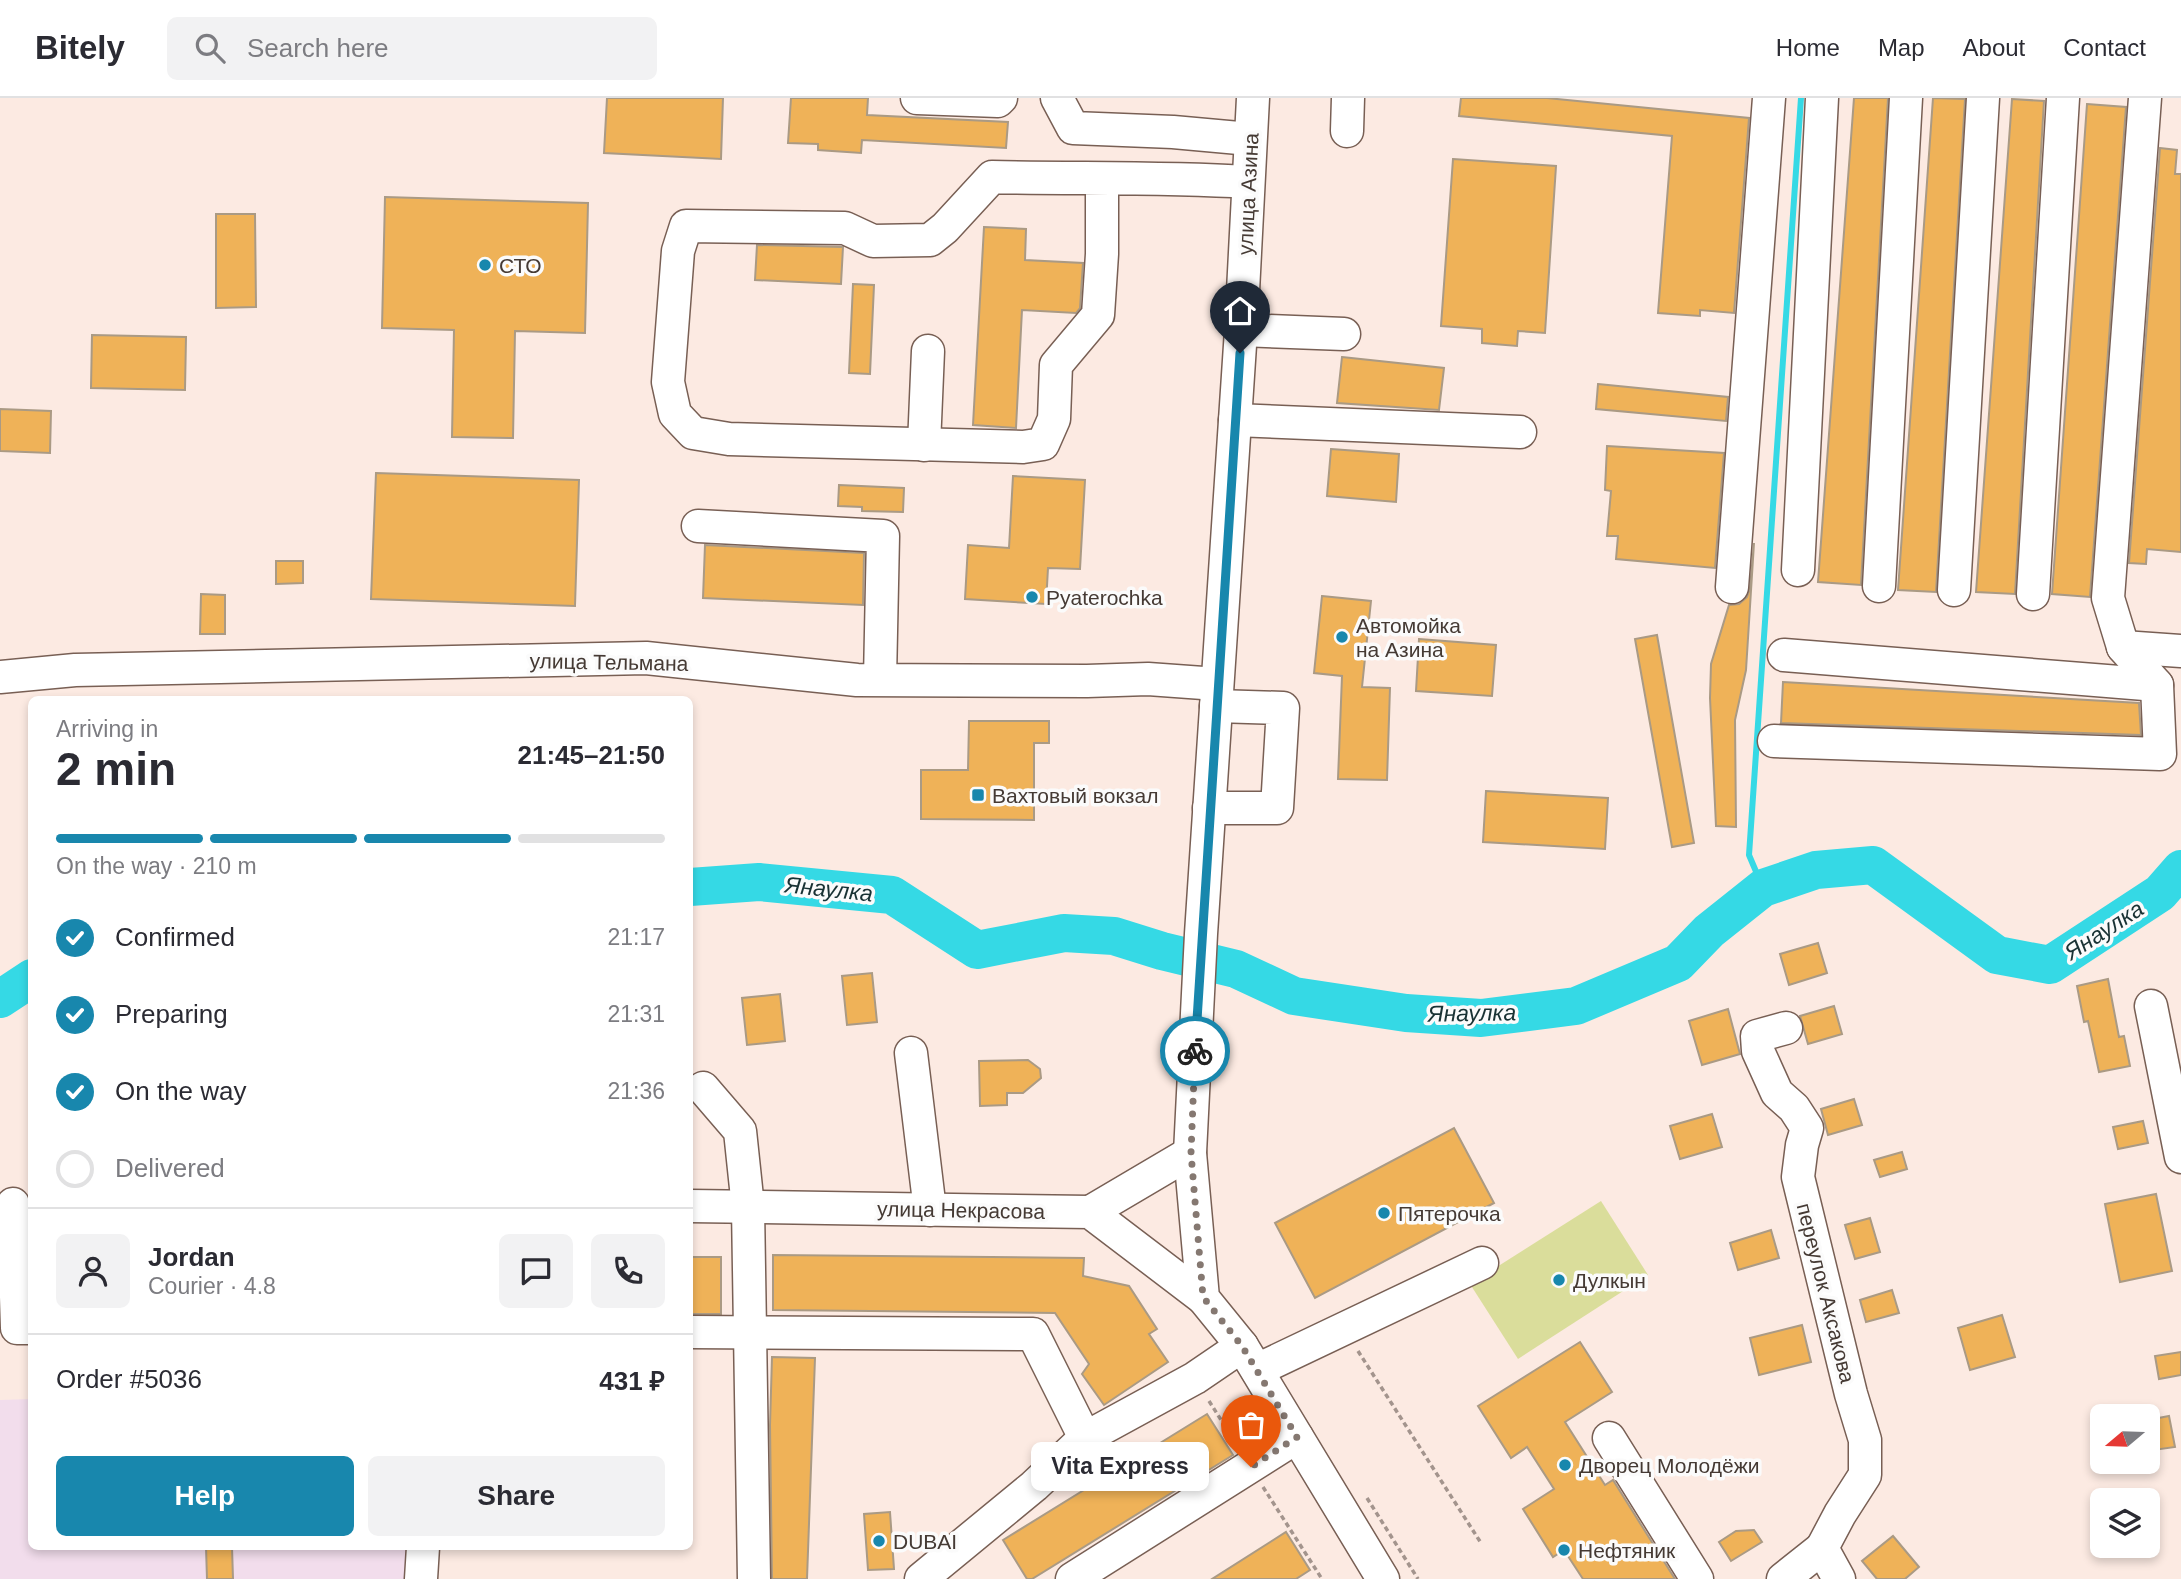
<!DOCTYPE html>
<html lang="en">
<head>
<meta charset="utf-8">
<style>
  body { margin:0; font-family:Arial,sans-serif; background:#f2f2f3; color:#2b2b33; height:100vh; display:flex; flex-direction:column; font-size:26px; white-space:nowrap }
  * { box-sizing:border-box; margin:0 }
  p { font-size:23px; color:#7c7c81 }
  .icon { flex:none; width:38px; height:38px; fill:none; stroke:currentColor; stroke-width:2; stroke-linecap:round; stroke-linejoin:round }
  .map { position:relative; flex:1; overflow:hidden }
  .sheet { position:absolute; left:28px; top:598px; width:665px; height:854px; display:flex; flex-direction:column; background:#fff; border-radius:10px; box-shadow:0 4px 10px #0003 }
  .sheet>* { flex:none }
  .needle { width:46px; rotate:251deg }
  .controls { position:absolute; left:2090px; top:1306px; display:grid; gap:14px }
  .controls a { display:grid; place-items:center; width:70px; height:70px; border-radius:10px; background:#fff; box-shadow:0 4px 10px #0003; font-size:35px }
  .pin { position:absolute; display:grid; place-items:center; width:60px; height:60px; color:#fff; margin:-72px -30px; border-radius:50% 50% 50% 0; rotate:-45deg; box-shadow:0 0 7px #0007 }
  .pin .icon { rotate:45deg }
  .courier { position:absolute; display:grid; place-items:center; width:70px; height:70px; margin:-35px; border:5px solid #1887ad; border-radius:50%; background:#fff; color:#222; box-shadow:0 2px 9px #0007 }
  .bubble { position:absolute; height:49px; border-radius:10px; background:#fff; box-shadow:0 4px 10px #0003; font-size:23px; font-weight:600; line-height:49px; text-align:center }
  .summary em { font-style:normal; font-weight:600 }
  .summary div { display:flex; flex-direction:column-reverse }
  .summary { display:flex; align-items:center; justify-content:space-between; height:119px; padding:0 28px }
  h1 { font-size:46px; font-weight:600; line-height:52px }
  .bar { display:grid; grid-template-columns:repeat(4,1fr); gap:10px 7px; align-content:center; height:84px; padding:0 28px }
  .bar i { height:9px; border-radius:5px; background:#e1e1e2 }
  .bar .active { background:#1887ad }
  .bar p { grid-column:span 4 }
  .line { display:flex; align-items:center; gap:18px; padding:0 28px; border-top:2px solid #e1e1e2 }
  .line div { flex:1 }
  .round { display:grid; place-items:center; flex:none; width:74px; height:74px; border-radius:10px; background:#f2f2f3 }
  ol { padding:0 28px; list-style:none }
  li { display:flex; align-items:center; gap:21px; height:77px }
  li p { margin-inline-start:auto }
  li .icon { padding:7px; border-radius:50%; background:#1887ad; color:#fff; stroke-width:4 }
  li:last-child { color:#7c7c81 }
  li i { width:38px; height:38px; border:4px solid #e1e1e2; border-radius:50% }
  .cta { display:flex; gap:14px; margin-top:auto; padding:14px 28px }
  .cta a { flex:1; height:80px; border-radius:10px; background:#1887ad; color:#fff; font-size:28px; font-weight:600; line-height:80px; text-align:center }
  .cta a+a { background:#f2f2f3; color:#2b2b33 }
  header { display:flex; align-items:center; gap:42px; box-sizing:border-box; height:98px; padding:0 35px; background:#fff; border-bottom:2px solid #e1e1e2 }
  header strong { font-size:33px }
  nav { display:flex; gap:38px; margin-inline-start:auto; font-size:24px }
  .search { width:490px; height:63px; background:#f2f2f3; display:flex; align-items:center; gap:18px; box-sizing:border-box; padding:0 24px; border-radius:10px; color:#7c7c81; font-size:26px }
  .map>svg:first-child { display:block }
</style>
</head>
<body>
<header>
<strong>Bitely</strong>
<div class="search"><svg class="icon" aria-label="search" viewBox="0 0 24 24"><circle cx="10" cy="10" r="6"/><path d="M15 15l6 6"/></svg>Search here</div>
<nav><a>Home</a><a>Map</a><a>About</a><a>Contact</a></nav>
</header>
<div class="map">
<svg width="2181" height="1481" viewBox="0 0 2181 1481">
  <rect width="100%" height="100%" fill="#fceae2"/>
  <path fill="#f2ddec" d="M31 1301 32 1449H408L407 1481H0V1302Z"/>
  <path fill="#dadd9b" d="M1601 1103 1648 1177 1518 1261 1470 1186Z"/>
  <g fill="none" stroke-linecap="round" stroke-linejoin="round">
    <path stroke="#35d9e5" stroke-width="6" d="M1763 790 1749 757 1801 0"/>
    <g stroke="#35d9e5" stroke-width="38">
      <path d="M690 789 759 784 892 797 977 852 1064 835 1114 838 1162 853 1236 871 1294 898 1406 915 1481 920 1576 908 1678 865 1709 833 1763 790 1816 772 1873 767 1997 857 2050 867 2160 795 2181 771"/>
      <path d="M0 901 32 880"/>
    </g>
  </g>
  <g fill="#efb258" stroke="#aa9a84" stroke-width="2">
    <path d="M607 0H723L721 61 604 55Z"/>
    <path d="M791 0H868L867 17 1008 24 1006 50 862 42 861 55 818 52V46L788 45Z"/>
    <path d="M1461 0H1547L1749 20 1734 215 1700 212V218L1658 215 1672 38 1459 18Z"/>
    <path d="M1854 0H1888L1861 487 1818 484Z"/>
    <path d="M1933 0 1965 1 1936 494 1898 492Z"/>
    <path d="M2012 1 2044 3 2015 496 1976 494Z"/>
    <path d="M2087 6 2126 9 2090 499 2052 496Z"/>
    <path d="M2160 50 2177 52 2175 76H2181V454L2147 451 2146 466 2129 465Z"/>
    <path d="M1453 61 1556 68 1545 235 1518 233 1517 248 1482 245V231L1441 228Z"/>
    <path d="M385 99 588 105 585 235 515 233 513 340 452 339 454 232 382 230Z"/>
    <path d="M216 116H255L256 209 216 210Z"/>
    <path d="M984 129 1026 131 1025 162 1083 165 1080 210 1076 215 1022 212 1016 330 973 327Z"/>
    <path d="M757 147 843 149 841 186 755 182Z"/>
    <path d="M853 186 874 187 870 276 849 275Z"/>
    <path d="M92 237 186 239 185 292 91 290Z"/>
    <path d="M1342 259 1444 270 1439 312 1337 305Z"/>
    <path d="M1598 286 1728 299 1726 323 1596 311Z"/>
    <path d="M0 311 51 313 50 355 0 353Z"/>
    <path d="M1607 348 1724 355 1715 470 1616 461 1618 438H1607L1611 393 1605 392Z"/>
    <path d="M1331 351 1399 356 1396 404 1327 398Z"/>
    <path d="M376 375 579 382 575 508 371 501Z"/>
    <path d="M1013 378 1085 382 1080 471 1048 470 1046 506 965 501 968 447 1009 450Z"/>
    <path d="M839 387 904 390 903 414 862 413V409L838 408Z"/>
    <path d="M1754 445 1746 572 1735 622 1736 729 1716 728 1710 600 1711 566 1729 507 1739 506 1747 499 1750 490Z"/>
    <path d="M705 447 864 455 863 507 703 500Z"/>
    <path d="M276 463H303V485L276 486Z"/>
    <path d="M201 496 225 497V536H200Z"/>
    <path d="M1322 498 1371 503 1362 589 1390 590 1387 682 1338 681 1342 578 1314 575Z"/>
    <path d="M1657 537 1694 745 1672 749 1635 541Z"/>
    <path d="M1419 541 1496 547 1492 598 1416 593Z"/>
    <path d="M1783 584 2139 605 2141 637 1781 625Z"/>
    <path d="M969 623H1049V645H1034V722L921 721V672H968Z"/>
    <path d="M1486 693 1608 700 1605 751 1483 744Z"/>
    <path d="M1818 845 1827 875 1789 887 1780 856Z"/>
    <path d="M872 875 877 924 847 927 842 878Z"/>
    <path d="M2108 881 2119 939 2124 938 2130 968 2099 974 2088 923 2084 924 2077 888Z"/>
    <path d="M780 896 785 943 747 947 742 900Z"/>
    <path d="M1834 908 1842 936 1808 946 1800 918Z"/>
    <path d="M1728 911 1740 956 1702 967 1689 923Z"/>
    <path d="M1028 962 1040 971 1041 980 1023 995H1007V1007L980 1008 979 963Z"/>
    <path d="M1854 1001 1862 1027 1828 1037 1821 1011Z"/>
    <path d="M1712 1016 1722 1049 1680 1061 1670 1028Z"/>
    <path d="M2143 1023 2148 1045 2118 1051 2113 1029Z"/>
    <path d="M1454 1030 1494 1105 1315 1200 1275 1125Z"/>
    <path d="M1902 1054 1907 1071 1880 1079 1874 1062Z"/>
    <path d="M2156 1096 2172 1173 2120 1184 2105 1106Z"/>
    <path d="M1870 1120 1880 1154 1855 1161 1845 1127Z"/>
    <path d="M1771 1132 1779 1160 1738 1172 1730 1145Z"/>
    <path d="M773 1157 1084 1160 1083 1178 1129 1188 1157 1231 1149 1236 1168 1264 1104 1307 1082 1276 1089 1266 1055 1215 773 1212Z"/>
    <rect x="690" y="1159" width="31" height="57"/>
    <path d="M1892 1192 1899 1215 1866 1224 1860 1202Z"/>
    <path d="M2002 1217 2015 1259 1970 1272 1958 1230Z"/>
    <path d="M1802 1227 1811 1264 1759 1277 1750 1240Z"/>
    <path d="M1580 1244 1612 1294 1565 1324 1605 1387 1613 1382 1675 1481H1583L1564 1452 1553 1459 1523 1411 1554 1391 1527 1349 1511 1360 1478 1308Z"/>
    <path d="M2181 1254V1277L2159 1281 2155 1258Z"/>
    <path d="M772 1259 815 1260 807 1481H772L770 1327Z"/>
    <path d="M1207 1316 1233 1357 1032 1481H1027L1003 1442Z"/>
    <path d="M2169 1318 2175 1349 2154 1352 2148 1322Z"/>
    <path d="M890 1414 894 1471 868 1472 864 1416Z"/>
    <path d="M1754 1432 1762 1444 1731 1463 1719 1444 1736 1433Z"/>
    <path d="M1286 1434 1310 1472 1296 1481H1212Z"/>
    <path d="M1893 1438 1919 1469 1905 1481H1877L1862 1463Z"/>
    <path d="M206 1449H232L233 1481H207Z"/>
  </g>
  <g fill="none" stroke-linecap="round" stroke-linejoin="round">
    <g stroke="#785f54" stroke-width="35">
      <g id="minor">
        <path d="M917 0 998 3 1001 0"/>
        <path d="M1057 0 1073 30 1173 34 1250 41"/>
        <path d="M1253 0 1241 232 1201 836 1190 1055 1203 1200 1242 1248 1383 1481"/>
        <path d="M1347 33 1348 0"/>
        <path d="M1102 82V156L1098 217 1056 267 1054 321 1043 346 1023 349 729 341 693 335 675 316 668 284 678 153 686 128 845 130 873 143 930 142 945 130 992 79C1077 81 1162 79 1247 84"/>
        <path d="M1241 232 1344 236"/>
        <path d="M1235 322 1520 334"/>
        <path d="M924 347 928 253"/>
        <path d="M698 428 883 438 880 581"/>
        <path d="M1798 472 1822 0"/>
        <path d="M1879 488 1906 0"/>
        <path d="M1732 489 1769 0"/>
        <path d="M1954 492 1983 0"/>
        <path d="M2033 496 2063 0"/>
        <path d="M2123 549 2181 553"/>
        <path d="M1784 557 2157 587"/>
        <path d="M0 579 75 572 646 560 857 582 1087 583 1148 581 1217 586"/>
        <path d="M1774 643 2160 656 2157 587 2123 549 2108 500 2145 0"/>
        <path d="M1209 710H1277L1283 610 1216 608"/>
        <path d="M2151 908 2181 1059"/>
        <path d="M1786 930 1757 938 1758 953 1777 995 1794 1010 1807 1030 1802 1047 1798 1079 1851 1296 1865 1342V1377L1840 1416 1822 1450 1839 1481"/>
        <path d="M911 955 930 1112"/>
        <path d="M703 990 740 1033 748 1109 754 1481"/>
        <path d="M13 1106 17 1230H32"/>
        <path d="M690 1108 1090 1114 1203 1200"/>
        <path d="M1090 1114 1190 1055"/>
        <path d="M690 1234 1033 1236 1085 1340"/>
        <path d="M1257 1272 1482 1165"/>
        <path d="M1609 1340 1697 1481"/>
        <path d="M421 1481 423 1449"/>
        <path d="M921 1481 1034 1388 1085 1340 1195 1280 1242 1248"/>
        <path d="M1072 1481 1297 1339"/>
        <path d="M1783 1481 1822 1450"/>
      </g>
    </g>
    <g stroke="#a3948d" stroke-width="3.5" stroke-dasharray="5 3.5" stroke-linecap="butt">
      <path d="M1358 1253 1481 1445"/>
      <path d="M1209 1303 1237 1347"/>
      <path d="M1263 1389 1322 1481"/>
      <path d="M1367 1400 1418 1481"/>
    </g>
    <use href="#minor" stroke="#fff" stroke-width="32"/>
  </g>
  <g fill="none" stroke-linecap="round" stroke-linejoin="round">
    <path stroke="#857871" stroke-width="7" stroke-dasharray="0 12.6" d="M1195 953 1191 1055 1203 1199 1242 1248 1297 1339 1251 1369"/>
    <path stroke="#1887ad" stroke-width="9" d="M1195 953 1240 255"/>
  </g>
  <g fill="#1887ad" stroke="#fbfbfb" stroke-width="2.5">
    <circle cx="485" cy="167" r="7"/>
    <circle cx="1032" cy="499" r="7"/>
    <circle cx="1342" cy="539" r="7"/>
    <rect x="971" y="690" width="14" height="14" rx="3.5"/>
    <circle cx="1384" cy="1115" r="7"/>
    <circle cx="1559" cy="1182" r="7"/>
    <circle cx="1565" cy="1367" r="7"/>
    <circle cx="879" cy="1443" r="7"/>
    <circle cx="1564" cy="1452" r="7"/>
  </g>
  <g text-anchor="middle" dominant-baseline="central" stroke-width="7" stroke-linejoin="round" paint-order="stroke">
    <g font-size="21" fill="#453a34" stroke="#fbfbfb">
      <text transform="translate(1248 96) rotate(-87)">улица Азина</text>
      <text transform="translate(609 564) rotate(1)">улица Тельмана</text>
      <text transform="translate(961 1112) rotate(1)">улица Некрасова</text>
      <text transform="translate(1826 1195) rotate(76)">переулок Аксакова</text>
    </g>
    <g font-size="21" fill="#453a34" stroke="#fbfbfb" text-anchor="start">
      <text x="499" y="167">СТО</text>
      <text x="1046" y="499">Pyaterochka</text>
      <text x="1356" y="527">Автомойка<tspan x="1356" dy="24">на Азина</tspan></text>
      <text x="992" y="697">Вахтовый вокзал</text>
      <text x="1398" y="1115">Пятерочка</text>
      <text x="1573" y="1182">Дулкын</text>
      <text x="1579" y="1367">Дворец Молодёжи</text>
      <text x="893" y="1443">DUBAI</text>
      <text x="1578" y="1452">Нефтяник</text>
    </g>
    <g font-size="23" font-style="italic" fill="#193234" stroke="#fbfbfb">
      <text transform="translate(829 791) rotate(6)">Янаулка</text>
      <text transform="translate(2104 832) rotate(-33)">Янаулка</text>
      <text transform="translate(1472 915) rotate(-1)">Янаулка</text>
    </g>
  </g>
</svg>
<div class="controls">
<a><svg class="needle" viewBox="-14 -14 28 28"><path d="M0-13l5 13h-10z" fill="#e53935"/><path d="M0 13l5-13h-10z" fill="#7c7c81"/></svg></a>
<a><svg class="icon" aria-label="layers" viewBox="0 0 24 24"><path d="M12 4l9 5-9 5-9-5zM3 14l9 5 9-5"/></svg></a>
</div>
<div class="pin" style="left:1251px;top:1369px;background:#ea580c"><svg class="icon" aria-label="bag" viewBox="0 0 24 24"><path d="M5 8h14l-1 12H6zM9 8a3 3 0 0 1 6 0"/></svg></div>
<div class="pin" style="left:1240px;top:255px;background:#1f2937"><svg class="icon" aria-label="home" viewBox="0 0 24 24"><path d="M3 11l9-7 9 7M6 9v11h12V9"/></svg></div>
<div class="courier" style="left:1195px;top:953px"><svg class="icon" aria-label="bike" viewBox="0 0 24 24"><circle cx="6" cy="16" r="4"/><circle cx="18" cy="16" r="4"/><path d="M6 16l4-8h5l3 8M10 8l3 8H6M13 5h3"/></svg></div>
<div class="bubble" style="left:1031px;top:1344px;width:178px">Vita Express</div>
<section class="sheet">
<div class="summary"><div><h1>2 min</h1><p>Arriving in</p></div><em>21:45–21:50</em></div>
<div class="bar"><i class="active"></i><i class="active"></i><i class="active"></i><i></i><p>On the way · 210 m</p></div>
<ol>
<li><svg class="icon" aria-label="check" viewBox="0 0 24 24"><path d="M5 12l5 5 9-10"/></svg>Confirmed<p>21:17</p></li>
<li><svg class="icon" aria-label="check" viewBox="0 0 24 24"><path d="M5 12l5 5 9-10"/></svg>Preparing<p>21:31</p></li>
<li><svg class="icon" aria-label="check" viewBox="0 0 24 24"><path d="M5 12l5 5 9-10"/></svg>On the way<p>21:36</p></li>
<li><i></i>Delivered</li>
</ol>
<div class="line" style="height:126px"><a class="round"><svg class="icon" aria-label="person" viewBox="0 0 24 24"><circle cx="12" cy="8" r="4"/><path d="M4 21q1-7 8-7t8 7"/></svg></a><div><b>Jordan</b><p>Courier · 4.8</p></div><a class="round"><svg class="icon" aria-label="chat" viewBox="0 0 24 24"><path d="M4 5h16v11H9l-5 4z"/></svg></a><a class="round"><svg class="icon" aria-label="phone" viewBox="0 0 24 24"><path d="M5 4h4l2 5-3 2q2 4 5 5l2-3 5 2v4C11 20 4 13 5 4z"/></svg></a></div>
<div class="line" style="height:91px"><div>Order #5036</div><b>431 ₽</b></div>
<div class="cta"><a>Help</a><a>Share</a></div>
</section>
</div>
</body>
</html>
